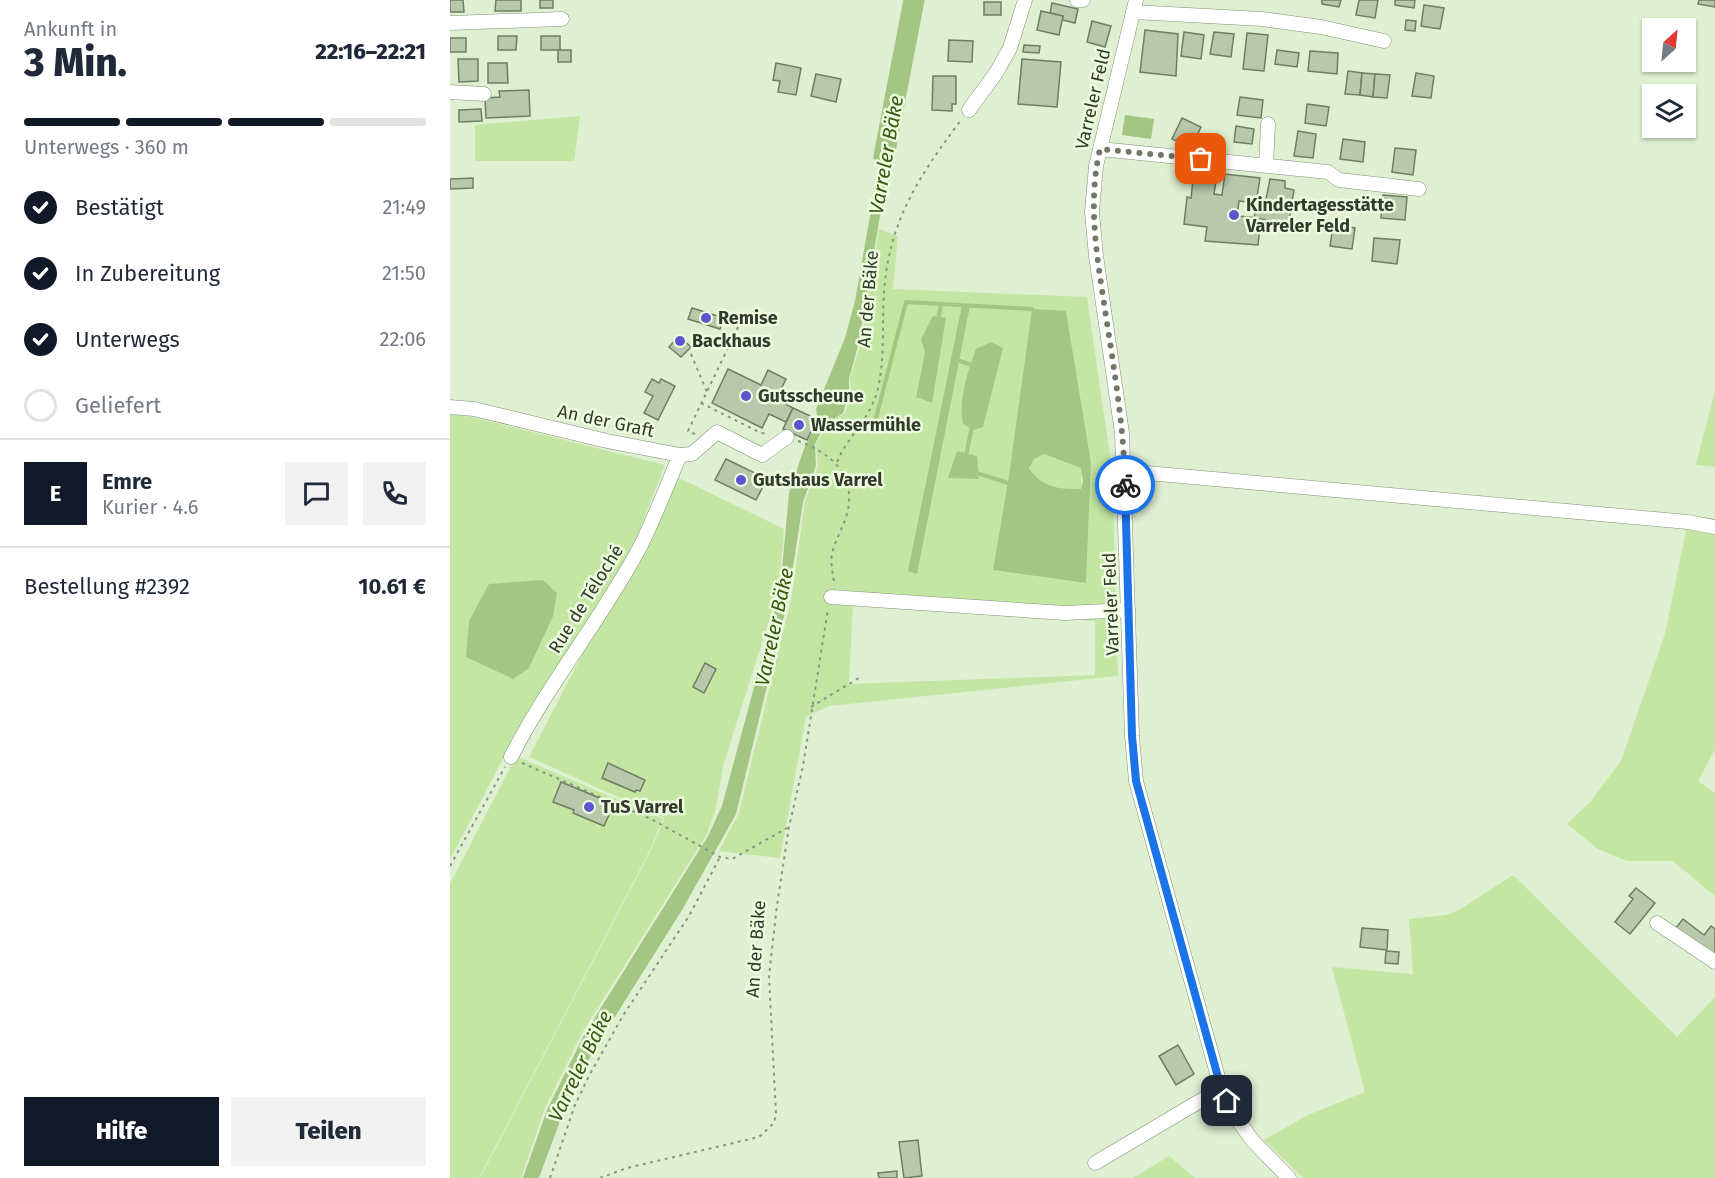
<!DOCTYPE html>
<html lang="de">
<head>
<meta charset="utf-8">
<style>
  body { margin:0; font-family:"Fira Sans",sans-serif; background:#f2f2f3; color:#1f2937; height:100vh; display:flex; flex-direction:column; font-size:22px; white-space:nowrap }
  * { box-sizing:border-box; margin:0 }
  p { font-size:20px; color:#747a83 }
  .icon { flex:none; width:33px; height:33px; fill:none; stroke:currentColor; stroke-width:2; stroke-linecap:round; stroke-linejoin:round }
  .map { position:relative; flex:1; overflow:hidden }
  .details { display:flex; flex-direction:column; background:#fff; width:450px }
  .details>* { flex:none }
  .needle { width:39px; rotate:27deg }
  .tools { position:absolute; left:1192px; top:18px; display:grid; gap:12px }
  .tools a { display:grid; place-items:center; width:54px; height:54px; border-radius:0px; background:#fff; box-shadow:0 2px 4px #0004; font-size:30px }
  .pin { position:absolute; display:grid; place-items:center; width:51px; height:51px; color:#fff; margin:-26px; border-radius:12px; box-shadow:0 3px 9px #0006 }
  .courier { position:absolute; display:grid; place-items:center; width:60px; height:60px; margin:-30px; border:4px solid #1a73e8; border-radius:50%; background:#fff; color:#222; box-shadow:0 2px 8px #0007 }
  .overview em { font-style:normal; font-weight:800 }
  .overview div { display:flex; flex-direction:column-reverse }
  .overview { display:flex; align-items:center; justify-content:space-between; height:102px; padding:0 24px }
  h1 { font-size:39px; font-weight:800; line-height:45px }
  .bar { display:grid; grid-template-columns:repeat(4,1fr); gap:9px 6px; align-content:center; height:72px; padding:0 24px }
  .bar i { height:8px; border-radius:4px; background:#e0e1e3 }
  .bar .selected { background:#111827 }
  .bar p { grid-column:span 4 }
  .line { display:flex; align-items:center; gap:15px; padding:0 24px; border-top:2px solid #e0e1e3 }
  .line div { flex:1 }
  .round { display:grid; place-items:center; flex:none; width:63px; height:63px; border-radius:0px; background:#f2f2f3 }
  ol { padding:0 24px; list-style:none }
  li { display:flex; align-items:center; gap:18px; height:66px }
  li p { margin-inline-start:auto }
  li .icon { padding:6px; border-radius:50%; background:#111827; color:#fff; stroke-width:4 }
  li:last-child { color:#747a83 }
  li i { width:33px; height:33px; border:3px solid #e0e1e3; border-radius:50% }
  .action { display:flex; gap:12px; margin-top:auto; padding:12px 24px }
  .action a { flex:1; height:69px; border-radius:0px; background:#111827; color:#fff; font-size:24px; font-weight:800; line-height:69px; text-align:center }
  .action a+a { background:#f2f2f3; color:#1f2937 }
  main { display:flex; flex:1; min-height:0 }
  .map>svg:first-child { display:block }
</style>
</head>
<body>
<main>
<section class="details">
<div class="overview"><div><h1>3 Min.</h1><p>Ankunft in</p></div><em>22:16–22:21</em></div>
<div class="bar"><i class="selected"></i><i class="selected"></i><i class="selected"></i><i></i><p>Unterwegs · 360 m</p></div>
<ol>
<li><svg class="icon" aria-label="check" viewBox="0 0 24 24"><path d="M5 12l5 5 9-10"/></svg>Bestätigt<p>21:49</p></li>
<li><svg class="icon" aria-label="check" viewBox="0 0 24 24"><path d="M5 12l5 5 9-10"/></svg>In Zubereitung<p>21:50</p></li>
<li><svg class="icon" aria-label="check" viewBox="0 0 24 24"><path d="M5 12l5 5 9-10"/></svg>Unterwegs<p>22:06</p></li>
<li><i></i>Geliefert</li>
</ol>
<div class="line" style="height:108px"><b class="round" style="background:#111827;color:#fff">E</b><div><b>Emre</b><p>Kurier · 4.6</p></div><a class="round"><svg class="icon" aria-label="chat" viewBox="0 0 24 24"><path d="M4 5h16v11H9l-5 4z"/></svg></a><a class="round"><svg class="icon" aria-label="phone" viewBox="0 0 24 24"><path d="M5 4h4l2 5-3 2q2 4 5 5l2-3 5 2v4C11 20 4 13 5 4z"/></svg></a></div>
<div class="line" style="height:78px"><div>Bestellung #2392</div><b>10.61 €</b></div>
<div class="action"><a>Hilfe</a><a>Teilen</a></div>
</section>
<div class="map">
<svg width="1265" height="1178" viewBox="0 0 1265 1178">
  <rect width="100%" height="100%" fill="#dfefd1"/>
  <g fill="#c3e7a3" fill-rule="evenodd">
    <path d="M130 116 124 161H25V125Z"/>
    <path d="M429 229 448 236 443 289 637 297 662 470 668 676 379 706 356 717 330 858 269 851 289 813 342 595 355 501 368 467 366 444 378 424 395 413 401 394 400 379 411 342ZM512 305 520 306 467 573ZM616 311 641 463 636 583 543 570 560 469ZM475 352 482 403 466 397ZM403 603 645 621V675L399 684Z"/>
    <path d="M1265 391V467L1246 465Z"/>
    <path d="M0 414 22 417 215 465 185 542 169 573 82 704 0 859Z"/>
    <path d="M594 454 632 468 631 489C608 489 594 488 579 470L584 459Z"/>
    <path d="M225 476 334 529 329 589 273 766 266 808 257 834 132 1033 95 1108 71 1178H30L197 858 215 818 79 757Z"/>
    <path d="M1237 526 1265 534V749L1248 781 1265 793V896L1223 861H1177L1148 849 1117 824 1141 801 1171 761 1215 634Z"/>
    <path d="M66 756 213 819 196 858 29 1178H0V884Z"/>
    <path d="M1063 875 1227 1037 1265 997V1178H853L814 1140 858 1115 915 1092 882 967 963 974 959 919 996 915 1009 910Z"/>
    <path d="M719 1156 745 1178H683Z"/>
  </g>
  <g fill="#a3c683" fill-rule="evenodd">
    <path d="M675 115 704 119 701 139 672 135Z"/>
    <path d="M439 129 443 137 409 342 399 379V393L393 413 375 425 365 444 366 466 353 502 338 600 286 814 232 910 144 1050 120 1094 89 1178H73L97 1110 134 1035 258 836 272 806 330 591 339 493 355 446 368 420 366 409 395 338 405 301 434 137Z"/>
    <path d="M512 305 520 306 467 574 458 571Z"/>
    <path d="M582 309 616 311 641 463 636 583 543 570 560 469ZM594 454 631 468 633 481 631 489C608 489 594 488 579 469L584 459Z"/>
    <path d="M483 316 496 318 482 403 466 397 475 352 471 339Z"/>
    <path d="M541 342 553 348 533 427 523 430 513 424C508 400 518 371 526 349Z"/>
    <path d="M507 451 527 456 529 479 498 478Z"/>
    <path d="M93 580 107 593 103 616 79 668 63 679 16 657 19 621 39 584Z"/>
  </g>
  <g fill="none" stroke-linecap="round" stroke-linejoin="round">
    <g stroke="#a3c683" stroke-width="4">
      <path d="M489 316 491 304"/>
      <path d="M510 361 525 366"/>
      <path d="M425 422 456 302 582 309"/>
      <path d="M516 456 522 426"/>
      <path d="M527 473 558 483"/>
    </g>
    <path stroke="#a3c683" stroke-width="21" d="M434 156 464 0"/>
  </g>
  <g fill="#b8c8ab" stroke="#6f7e63" stroke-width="1.5">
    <path d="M0 0H13L14 12H0Z"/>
    <path d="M46 0H71V11H45Z"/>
    <rect x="90" y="0" width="13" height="8"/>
    <path d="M872 0H891L889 7 872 4Z"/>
    <path d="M909 0H928L925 18 906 15Z"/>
    <path d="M945 0H965L964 8 945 5Z"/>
    <path d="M1249 0H1265V7L1248 4Z"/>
    <rect x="534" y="2" width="17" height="13"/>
    <path d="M602 3 628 9 625 23 612 20 613 16 600 13Z"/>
    <path d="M974 5 994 8 990 29 971 26Z"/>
    <path d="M591 11 613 16 609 35 587 30Z"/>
    <path d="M956 20 966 21 965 31 955 30Z"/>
    <path d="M642 21 661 26 655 47 637 42Z"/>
    <path d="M695 30 728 34 726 76 690 72Z"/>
    <path d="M734 32 754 35 751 59 731 56Z"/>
    <path d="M764 32 784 34 781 57 760 54Z"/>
    <path d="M797 33 818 35 814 71 793 69Z"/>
    <path d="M48 36H67L66 50H48Z"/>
    <rect x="91" y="36" width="19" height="14"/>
    <rect x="0" y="38" width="16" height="14"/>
    <path d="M499 40 523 41 522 62 498 61Z"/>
    <path d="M574 45 590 46 589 53 573 52Z"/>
    <rect x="108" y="50" width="13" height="12"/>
    <path d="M827 50 849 53 847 67 825 64Z"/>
    <path d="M860 51 888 53 887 74 858 71Z"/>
    <path d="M8 59H28V81L9 82Z"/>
    <path d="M572 59 611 62 607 107 568 104Z"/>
    <path d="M38 63H57L58 83H38Z"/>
    <path d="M326 63 351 68 346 95 328 92 330 81 323 80Z"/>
    <path d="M898 71 912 73 910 95 895 94Z"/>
    <path d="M912 73 925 74 923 97 910 95Z"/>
    <path d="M966 73 984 76 981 98 962 96Z"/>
    <path d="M366 74 391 79 386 102 361 96Z"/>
    <path d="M925 74 940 75 937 98 923 97Z"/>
    <path d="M483 76H506V104H502V111L482 110Z"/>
    <path d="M79 90 80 116 36 118 35 98 50 97 49 91Z"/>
    <path d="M790 97 813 100 811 118 787 115Z"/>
    <path d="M857 104 879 107 876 126 855 123Z"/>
    <path d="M31 109 32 121 9 122V110Z"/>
    <path d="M732 118 751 127 741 148 722 139Z"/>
    <path d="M786 126 804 129 802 144 784 142Z"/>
    <path d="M848 131 866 134 863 158 844 156Z"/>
    <path d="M893 139 915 142 913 162 890 159Z"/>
    <path d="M945 148 966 150 963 175 942 172Z"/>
    <path d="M744 171 767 174 764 194 772 195 775 174 810 178 806 203 789 201 787 216 811 218 808 245 755 241 757 227 734 224 737 197 741 198Z"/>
    <path d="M23 178V188L0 189V179Z"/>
    <path d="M820 179 835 181V188L844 190 838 228 825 227V221L804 218 806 208 814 209Z"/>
    <path d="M933 195 957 197 955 220 931 218Z"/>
    <path d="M883 225 905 228 902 249 880 246Z"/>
    <path d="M924 238 950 240 947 264 922 261Z"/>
    <path d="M242 308 274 318 270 329 238 319Z"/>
    <path d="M229 336 241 347 231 357 219 347Z"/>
    <path d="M278 369 311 385 318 370 336 379 326 399 343 408 336 422 319 414 312 428 262 403Z"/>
    <path d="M202 379 209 383 211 379 225 386 208 420 194 413 203 396 195 392Z"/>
    <path d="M343 408 367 419 357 440 333 429Z"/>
    <path d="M276 459 317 479 306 500 265 480Z"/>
    <path d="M255 663 266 669 254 693 243 687Z"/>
    <path d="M158 763 195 780 190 791 186 790 185 792 152 778Z"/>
    <path d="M111 782 164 804 154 826 123 813 124 810 103 802Z"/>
    <path d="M1186 888 1205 903 1180 934 1165 922 1183 899 1179 896Z"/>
    <path d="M1233 919 1254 935 1261 926 1265 929V958L1225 929Z"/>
    <path d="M912 928 938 930 937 950 910 947Z"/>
    <path d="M936 951 949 952 948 964 935 963Z"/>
    <path d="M728 1045 744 1074 726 1085 709 1056Z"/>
    <path d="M468 1140 472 1176 454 1178 449 1142Z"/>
    <path d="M447 1171V1178H429L428 1173Z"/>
  </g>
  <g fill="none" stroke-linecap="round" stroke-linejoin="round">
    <g stroke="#829176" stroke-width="15">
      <g id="minor">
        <path d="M627 0H633"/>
        <path d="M686 0 646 166 642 212 646 256 672 433 682 736 686 781 768 1077 790 1123 802 1140 839 1178"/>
        <path d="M683 12 812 19 871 27 934 41"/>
        <path d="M0 23 112 19"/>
        <path d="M0 92 34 94"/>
        <path d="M519 110 546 73 560 48 575 0"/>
        <path d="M650 149 878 172 889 180 969 189"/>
        <path d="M816 165 818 124"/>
        <path d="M0 407 24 409 157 441 230 455 242 454 267 432 312 455 337 437"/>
        <path d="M675 471 1238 522 1265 527"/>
        <path d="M381 597 615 613 678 610"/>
        <path d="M61 757C98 684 151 620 190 547 205 517 217 485 230 455"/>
        <path d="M1207 923 1265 962"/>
        <path d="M645 1163 772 1088"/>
      </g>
    </g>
    <g stroke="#8a9580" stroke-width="2" stroke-dasharray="3 4.5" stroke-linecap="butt">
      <path d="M241 354 257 392"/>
      <path d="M251 403 311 433 319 434"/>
      <path d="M245 434 238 431 289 325"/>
      <path d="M348 441C381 453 407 475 397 514 393 528 385 540 382 554 380 565 384 576 384 586"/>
      <path d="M387 462C399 434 417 424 427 392 435 365 432 321 434 292 439 220 470 175 511 120"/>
      <path d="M361 707 412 676"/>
      <path d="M72 763 201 819 270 857 282 859 339 827"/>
      <path d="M0 866 55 767"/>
      <path d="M100 1178 125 1105 140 1074 174 1014 239 916 270 857"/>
      <path d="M150 1178 177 1168 309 1137 324 1123 326 1114 319 976 327 905 339 827 353 766 378 609"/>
    </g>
    <use href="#minor" stroke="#fff" stroke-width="14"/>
  </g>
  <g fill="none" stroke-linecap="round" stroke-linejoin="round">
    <path stroke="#6f7966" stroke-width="6" stroke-dasharray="0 10.8" d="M675 485C674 424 663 364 654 303 646 251 638 201 650 149L751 159"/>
    <path stroke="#1a73e8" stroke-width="8" d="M675 485 682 736 686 781 768 1077 777 1101"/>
  </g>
  <g fill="#5c55cd" stroke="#ecfcde" stroke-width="2">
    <circle cx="784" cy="215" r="6"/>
    <circle cx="256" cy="318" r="6"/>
    <circle cx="230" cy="341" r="6"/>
    <circle cx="296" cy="396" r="6"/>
    <circle cx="349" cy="425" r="6"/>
    <circle cx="291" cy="480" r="6"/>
    <circle cx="139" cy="807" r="6"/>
  </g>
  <g text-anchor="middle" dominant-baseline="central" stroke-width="5" stroke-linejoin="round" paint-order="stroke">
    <g font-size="18" fill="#33392d" stroke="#ecfcde">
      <text transform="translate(643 99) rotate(-77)">Varreler Feld</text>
      <text transform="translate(418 299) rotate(-85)">An der Bäke</text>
      <text transform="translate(156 421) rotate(12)">An der Graft</text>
      <text transform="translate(136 599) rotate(-58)">Rue de Téloché</text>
      <text transform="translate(661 604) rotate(-92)">Varreler Feld</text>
      <text transform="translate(306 949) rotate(-86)">An der Bäke</text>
    </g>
    <g font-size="18" font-weight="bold" fill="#33392d" stroke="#ecfcde" text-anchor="start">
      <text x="796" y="205">Kindertagesstätte<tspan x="796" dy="21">Varreler Feld</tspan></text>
      <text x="268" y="318">Remise</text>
      <text x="242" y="341">Backhaus</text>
      <text x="308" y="396">Gutsscheune</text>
      <text x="361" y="425">Wassermühle</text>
      <text x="303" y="480">Gutshaus Varrel</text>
      <text x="151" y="807">TuS Varrel</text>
    </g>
    <g font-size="20" font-style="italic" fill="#385710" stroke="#ecfcde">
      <text transform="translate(436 155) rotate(-80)">Varreler Bäke</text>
      <text transform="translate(324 627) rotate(-78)">Varreler Bäke</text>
      <text transform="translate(130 1066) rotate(-64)">Varreler Bäke</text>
    </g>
  </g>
</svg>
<div class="tools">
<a><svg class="needle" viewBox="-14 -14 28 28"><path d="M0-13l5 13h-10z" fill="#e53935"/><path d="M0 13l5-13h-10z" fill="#747a83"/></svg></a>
<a><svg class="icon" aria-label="layers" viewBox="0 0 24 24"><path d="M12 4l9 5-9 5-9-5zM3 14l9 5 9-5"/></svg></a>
</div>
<div class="pin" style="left:751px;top:159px;background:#ea580c"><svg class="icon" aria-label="bag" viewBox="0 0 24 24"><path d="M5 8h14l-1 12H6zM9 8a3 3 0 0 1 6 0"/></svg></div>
<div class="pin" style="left:777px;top:1101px;background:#1f2937"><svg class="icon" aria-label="home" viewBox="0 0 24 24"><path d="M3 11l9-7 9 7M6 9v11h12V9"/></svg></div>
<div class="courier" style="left:675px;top:485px"><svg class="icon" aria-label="bike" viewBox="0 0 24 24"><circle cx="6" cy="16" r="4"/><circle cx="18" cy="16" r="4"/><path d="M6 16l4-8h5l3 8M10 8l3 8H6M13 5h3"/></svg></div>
</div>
</main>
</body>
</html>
